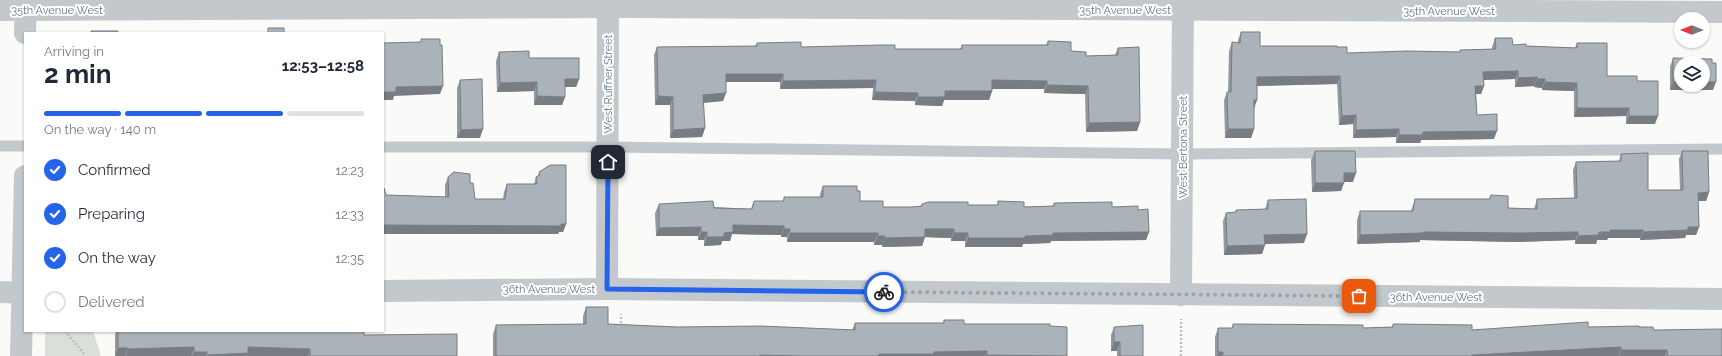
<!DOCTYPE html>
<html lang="en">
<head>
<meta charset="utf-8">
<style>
  body { margin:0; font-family:Raleway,sans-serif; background:#f2f2f3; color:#1f2937; height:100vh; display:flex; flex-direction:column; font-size:15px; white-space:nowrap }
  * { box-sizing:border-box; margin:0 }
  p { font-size:13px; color:#747a83 }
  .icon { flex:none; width:22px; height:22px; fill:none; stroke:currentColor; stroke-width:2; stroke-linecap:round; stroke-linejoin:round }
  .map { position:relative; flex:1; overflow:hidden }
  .sheet { position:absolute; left:24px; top:32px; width:360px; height:300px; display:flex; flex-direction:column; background:#fff; border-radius:0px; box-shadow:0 1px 3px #0004 }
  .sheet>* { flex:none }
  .needle { width:26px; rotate:270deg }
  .buttons { position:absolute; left:1674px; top:12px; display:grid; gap:8px }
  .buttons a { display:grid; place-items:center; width:36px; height:36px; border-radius:50%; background:#fff; box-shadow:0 1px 3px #0004; font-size:20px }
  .pin { position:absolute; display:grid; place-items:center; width:34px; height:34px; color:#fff; margin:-17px; border-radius:8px; box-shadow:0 2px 6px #0006 }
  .courier { position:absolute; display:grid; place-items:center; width:40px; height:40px; margin:-20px; border:3px solid #2563eb; border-radius:50%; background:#fff; color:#222; box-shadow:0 1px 5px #0007 }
  .headline em { font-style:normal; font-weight:700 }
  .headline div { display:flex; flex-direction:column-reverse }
  .headline { display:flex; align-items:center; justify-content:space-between; height:68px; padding:0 20px }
  h1 { font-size:26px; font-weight:700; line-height:30px }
  .bar { display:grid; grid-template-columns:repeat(4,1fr); gap:6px 4px; align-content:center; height:48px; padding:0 20px }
  .bar i { height:5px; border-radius:3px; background:#e0e1e3 }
  .bar .current { background:#2563eb }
  .bar p { grid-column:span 4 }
  ol { padding:0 20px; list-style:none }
  li { display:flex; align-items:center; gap:12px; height:44px }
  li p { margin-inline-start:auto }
  li .icon { padding:4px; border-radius:50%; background:#2563eb; color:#fff; stroke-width:4 }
  li:last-child { color:#747a83 }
  li i { width:22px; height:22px; border:2px solid #e0e1e3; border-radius:50% }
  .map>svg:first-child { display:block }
</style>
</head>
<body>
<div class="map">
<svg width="1722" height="356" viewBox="0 0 1722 356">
  <rect width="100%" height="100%" fill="#fafaf8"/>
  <path fill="#dadfd7" d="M45 331H93L101 356H45Z"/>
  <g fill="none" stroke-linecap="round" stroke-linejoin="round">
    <g stroke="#bbbfc2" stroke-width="2.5" stroke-dasharray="2 2" stroke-linecap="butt">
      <path d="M621 327V314"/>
      <path d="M65 331 84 354"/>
      <path d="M1181 356V319"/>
    </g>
    <g stroke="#c3c8cc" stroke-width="11">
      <path d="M0 146H25"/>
      <path d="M383 147H608L1183 154 1722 149"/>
    </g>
    <g stroke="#c3c8cc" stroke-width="22">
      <path d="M0 10 625 7 1722 12"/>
      <path d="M607 289 608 0"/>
      <path d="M383 291 607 289 1722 299"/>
      <path d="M0 292 25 293"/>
      <path d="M1181 295 1183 0"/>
    </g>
    <g stroke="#c3c8cc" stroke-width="22">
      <path d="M25 33 26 0"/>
      <path d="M21 356 25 176"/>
    </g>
  </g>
  <g fill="#929a9f">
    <path d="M1241 32 1260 46 1337 47 1347 53 1459 52 1460 50 1492 49V47L1495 38 1513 45 1526 46 1575 48 1577 43 1607 76 1637 81 1655 124H1626V116L1574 117V91L1542 90V88L1534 87V86L1515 87V79L1484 80V86L1481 94H1476L1477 115 1494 139 1421 140 1420 143H1396V137L1353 138V124L1339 125 1337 84 1257 86 1254 109V129L1251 138H1225L1224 100 1227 92H1228L1229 51 1232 42 1238 43V40Z"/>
    <path d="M1048 41 1071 51 1086 56 1115 55 1118 48 1140 122 1137 131 1086 132 1085 94 1044 93V89H992V91L989 100H944L942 106 915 105V101L872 100 873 88 780 89V82H726V93L723 101 703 103 705 128 702 137 670 138V105H655L654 55 657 47 755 46 757 43 801 47 895 49H960L962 45H1046Z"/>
    <path d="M499 52 529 58 579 79 576 87H565V97L562 105H534V91L497 92 496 61Z"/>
    <path d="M1673 58 1713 90H1670V67Z"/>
    <path d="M460 80 480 138H457V88Z"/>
    <path d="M1315 151 1353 182H1344L1341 191 1312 192 1311 160Z"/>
    <path d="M1682 151 1709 192 1706 201H1698L1699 227 1696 235H1686L1685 238 1640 240V238H1608L1607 240H1597L1596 244H1575V240L1518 242 1420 240V242L1357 244V220L1360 211H1411L1415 199H1489L1491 195 1508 208 1534 209 1537 199 1574 198 1573 170 1576 162 1619 161 1621 154 1648 190H1680L1679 159Z"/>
    <path d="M539 172 566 224 563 232H559L558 234H383V188L386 195 445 197V185L448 177 470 183 475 199H503L504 192 507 184H534L536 177 538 176Z"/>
    <path d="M823 186 857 191 860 201 883 207H912L921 206 922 204 968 205H997L998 201 1024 207 1053 206 1054 203 1138 210 1149 232 1146 240 1051 241 1050 243 1023 244 1022 247H965V241H951V238L925 237 922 246 882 247V245H874V242H787V237H781V235L732 234 730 241H722L721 245 704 246V240H698V236H656L655 213 659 204 751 209 754 201H783L784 197H820V194Z"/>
    <path d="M1268 200 1304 243 1265 244 1262 254 1224 255 1223 221 1226 213 1235 212 1236 210 1265 209Z"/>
    <path d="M586 307 608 324 677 327 852 330 855 323H943L944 320 964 324 1067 327 1066 356H493V334L496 325 583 324V316Z"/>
    <path d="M1233 324 1363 328 1392 327 1393 324 1472 330 1588 327H1639L1654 330 1722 356H1215V337L1218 328H1232Z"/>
    <path d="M1114 327 1143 356H1117V351H1111V335Z"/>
    <path d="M116 331H364V335L457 356H115V335Z"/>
  </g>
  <g fill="#777d82">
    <path d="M1518 71 1515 79 1480 80 1483 72Z"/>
    <path d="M726 74H783L780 82H723Z"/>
    <path d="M1340 76 1337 84 1253 86 1257 77Z"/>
    <path d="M1537 77 1534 86 1515 87 1518 78Z"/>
    <path d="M565 79H579L576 87H562Z"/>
    <path d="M1537 79H1545L1542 88 1534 87Z"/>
    <path d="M876 80 873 88 780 89 783 81Z"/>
    <path d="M992 80 1047 81 1044 89H989Z"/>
    <path d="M537 82 534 91 497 92 500 83Z"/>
    <path d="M1545 82 1577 83 1574 91 1542 90Z"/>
    <path d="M1673 82H1681V85H1703V82H1716L1713 90H1670Z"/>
    <path d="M1047 85 1088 86 1085 94 1044 93Z"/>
    <path d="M443 86 440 94 394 96 393 100H383V92L396 87Z"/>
    <path d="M1475 86H1484L1481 94H1472Z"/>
    <path d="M945 91H992L989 100H944L942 106 915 105 918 97Z"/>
    <path d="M875 92 918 93 915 101 872 100Z"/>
    <path d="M726 93 723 101 700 103 703 95Z"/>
    <path d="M537 96 565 97 562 105H534Z"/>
    <path d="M658 96 673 97 670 105H655Z"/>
    <path d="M1254 100H1257L1254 109Z"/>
    <path d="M1577 108H1629L1626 116 1574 117Z"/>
    <path d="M1356 115 1353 124 1339 125 1342 116Z"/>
    <path d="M1629 116H1658L1655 124H1626Z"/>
    <path d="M1140 122 1137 131 1086 132 1089 123Z"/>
    <path d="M705 128 702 137 670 138 673 130Z"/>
    <path d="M483 129 480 138H457L461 130Z"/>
    <path d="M1228 129H1254L1251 138H1225Z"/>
    <path d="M1399 129 1396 137 1353 138 1356 130Z"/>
    <path d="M1497 131 1494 139 1421 140 1420 143H1396L1399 135 1423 132Z"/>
    <path d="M1344 173H1356L1353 182H1341Z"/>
    <path d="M1315 183H1344L1341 191 1312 192Z"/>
    <path d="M1709 192 1706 201H1695L1698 193Z"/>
    <path d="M566 224 563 232H559L558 234H383V225Z"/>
    <path d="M733 225 784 226 781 235 732 234 730 241H722L721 245 704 246 707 237Z"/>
    <path d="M701 227 698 236H656L659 228Z"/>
    <path d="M1688 227H1699L1696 235H1686L1685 238 1640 240 1643 232Z"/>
    <path d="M784 229H790L787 237H781Z"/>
    <path d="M925 229H954L951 238 922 237Z"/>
    <path d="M1610 230H1643L1640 238H1608L1607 240H1597L1596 244H1575L1578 236Z"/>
    <path d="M701 232H707L704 240H698Z"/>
    <path d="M1149 232 1146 240 1051 241 1050 243 1023 244 1022 247H965L968 238 1053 233Z"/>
    <path d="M1423 232H1578L1575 240 1518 242 1420 240V242L1357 244 1360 235Z"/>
    <path d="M790 233H878L874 242H787Z"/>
    <path d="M954 233H968L965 241H951Z"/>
    <path d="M1307 234 1304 243 1261 244 1264 235Z"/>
    <path d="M878 236H885L882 245H874Z"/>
    <path d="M925 237 922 246 882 247 885 238Z"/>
    <path d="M1265 245 1262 254 1224 255 1227 246Z"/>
    <path d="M1114 342H1120L1117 351H1111Z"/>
    <path d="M194 347 191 356H126L128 349Z"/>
    <path d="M248 347 310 349 308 356H207V355Z"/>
    <path d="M1621 347 1618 356H1472V355Z"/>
    <path d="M118 348H128L125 356H115Z"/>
    <path d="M1621 350H1667L1665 356H1619Z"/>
    <path d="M987 351 985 356H878L879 354 934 352Z"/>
    <path d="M194 352H207L205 356H192Z"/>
    <path d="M1218 352H1223L1221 356H1217Z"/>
    <path d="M760 355 801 356H759Z"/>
    <path d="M987 355 1067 356H986Z"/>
  </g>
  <g fill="#aab3b9" stroke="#777d82">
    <rect x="268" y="28" width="16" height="5"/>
    <path d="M91 31H118V33H86H91Z"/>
    <path d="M1241 32H1260V46H1337V47H1347V53L1407 51 1460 52V50L1496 49 1495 38H1512L1513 45 1526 44V46L1577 48V43H1607V76H1637V81H1658V116H1629V108H1577V83L1545 82V79H1537V77L1518 78V71L1483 72 1484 86H1475L1477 115 1497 114V131L1423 132V135H1399V129L1356 130V115L1342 116 1340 76 1257 77V100H1254V129H1228L1227 92H1231L1232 42 1240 43Z"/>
    <path d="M421 39H440V45H442L443 86 396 87V92H383V43L421 42Z"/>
    <path d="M1048 41 1071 42V51L1086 52V56L1118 55V48L1139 47 1140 122 1089 123 1088 86 1047 85V81L992 80V91H945V97H918V93L875 92 876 80 783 81V74H726V93L703 95 705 128 673 130V97L658 96 657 47 757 46V43L801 42V47L881 45H895V49H962V45H1048Z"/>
    <path d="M529 51V58H579V79H565V97L537 96V82L500 83 499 52Z"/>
    <path d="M1673 58 1712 59V63H1716V82H1703V63H1681V82H1673Z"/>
    <path d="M482 79 483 129 461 130 460 80Z"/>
    <path d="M1315 151H1355L1356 173H1344V183H1315Z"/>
    <path d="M1682 151H1708L1709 192 1698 193 1699 227H1688V230L1643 232V230H1610V232H1599V235L1578 236V232L1521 233 1423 232V233L1360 235V211H1413L1415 199H1490L1491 195 1508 196V208L1537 209V199L1577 198 1576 162 1621 161V154L1648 153V190H1683Z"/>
    <path d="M550 165H566V224H561V226L383 225V188H384L386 195 449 197 448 177 454 172 470 174V183H473L475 199H505L507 184H537L536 177 540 175 539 172Z"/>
    <path d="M823 186H857V191H860V201H883V207H912L922 206V204L928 202H968V205H998V201L1024 202V207L1054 206V203L1112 202V207L1138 206V210L1148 209 1149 232 1053 233V235L1025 236V238H968V233H954V229H925V237L885 238V236H878V233H790V229H784V226L733 225V232L724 233V237H707V232H701V227L659 228V204L713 201 714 208 752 209 754 201H784V197H823Z"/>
    <path d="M1306 199 1307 234 1264 235 1265 245 1227 246 1226 213 1236 212V210L1268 209V200Z"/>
    <path d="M586 307H608V324L677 327 760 326 855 330V323H944V320H964V324H1050V326L1067 327V356L987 355V351L934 352V354H879V356H800L760 355V356H496V325L586 324Z"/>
    <path d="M1588 322V327L1639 326V327H1653L1654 330 1722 329V356H1668L1667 350H1621V347L1472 355V356H1223V352H1218V328H1233V324L1363 325V328L1393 327V324L1472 325V330Z"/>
    <path d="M1143 325V356H1120V342H1114V327Z"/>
    <path d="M118 331H364V335L457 334V356H310V349L248 347V353L207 355V352H194V347L128 349V348H118Z"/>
  </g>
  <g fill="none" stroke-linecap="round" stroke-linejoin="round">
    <path stroke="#99a4ac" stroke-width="4" stroke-dasharray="0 7.2" d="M884 292 1359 296"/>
    <path stroke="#2563eb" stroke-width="5" d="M608 162 607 289 884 292"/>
  </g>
  <g text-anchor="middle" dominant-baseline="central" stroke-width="4" stroke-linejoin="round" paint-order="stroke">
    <g font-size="11" fill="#657683" stroke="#fff">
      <text x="57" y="10">35th Avenue West</text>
      <text x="1125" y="10">35th Avenue West</text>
      <text x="1449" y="11">35th Avenue West</text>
      <text transform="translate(608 84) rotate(-90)">West Ruffner Street</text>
      <text transform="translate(1183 147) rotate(-90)">West Bertona Street</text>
      <text x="549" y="289">36th Avenue West</text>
      <text x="1436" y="297">36th Avenue West</text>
    </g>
  </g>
</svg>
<div class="buttons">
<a><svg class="needle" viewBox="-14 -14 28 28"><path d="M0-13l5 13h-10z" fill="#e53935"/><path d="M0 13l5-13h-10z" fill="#747a83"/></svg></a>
<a><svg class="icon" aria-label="layers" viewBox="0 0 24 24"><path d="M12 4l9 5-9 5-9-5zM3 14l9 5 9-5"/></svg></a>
</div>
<div class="pin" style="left:1359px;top:296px;background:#ea580c"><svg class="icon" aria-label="bag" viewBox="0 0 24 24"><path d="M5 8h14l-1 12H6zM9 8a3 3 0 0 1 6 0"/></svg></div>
<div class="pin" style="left:608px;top:162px;background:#1f2937"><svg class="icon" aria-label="home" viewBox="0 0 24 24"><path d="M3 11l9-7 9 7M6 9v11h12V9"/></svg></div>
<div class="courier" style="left:884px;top:292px"><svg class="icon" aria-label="bike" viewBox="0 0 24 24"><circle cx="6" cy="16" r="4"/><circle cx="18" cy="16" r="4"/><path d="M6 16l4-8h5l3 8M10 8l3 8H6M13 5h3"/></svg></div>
<section class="sheet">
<div class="headline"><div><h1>2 min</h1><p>Arriving in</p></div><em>12:53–12:58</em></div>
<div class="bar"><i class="current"></i><i class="current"></i><i class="current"></i><i></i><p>On the way · 140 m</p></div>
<ol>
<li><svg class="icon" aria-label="check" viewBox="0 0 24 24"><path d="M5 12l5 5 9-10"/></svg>Confirmed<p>12:23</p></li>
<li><svg class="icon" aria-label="check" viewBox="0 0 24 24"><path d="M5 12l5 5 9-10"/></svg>Preparing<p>12:33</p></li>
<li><svg class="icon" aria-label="check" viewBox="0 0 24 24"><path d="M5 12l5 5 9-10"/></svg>On the way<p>12:35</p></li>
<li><i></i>Delivered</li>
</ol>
</section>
</div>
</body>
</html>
